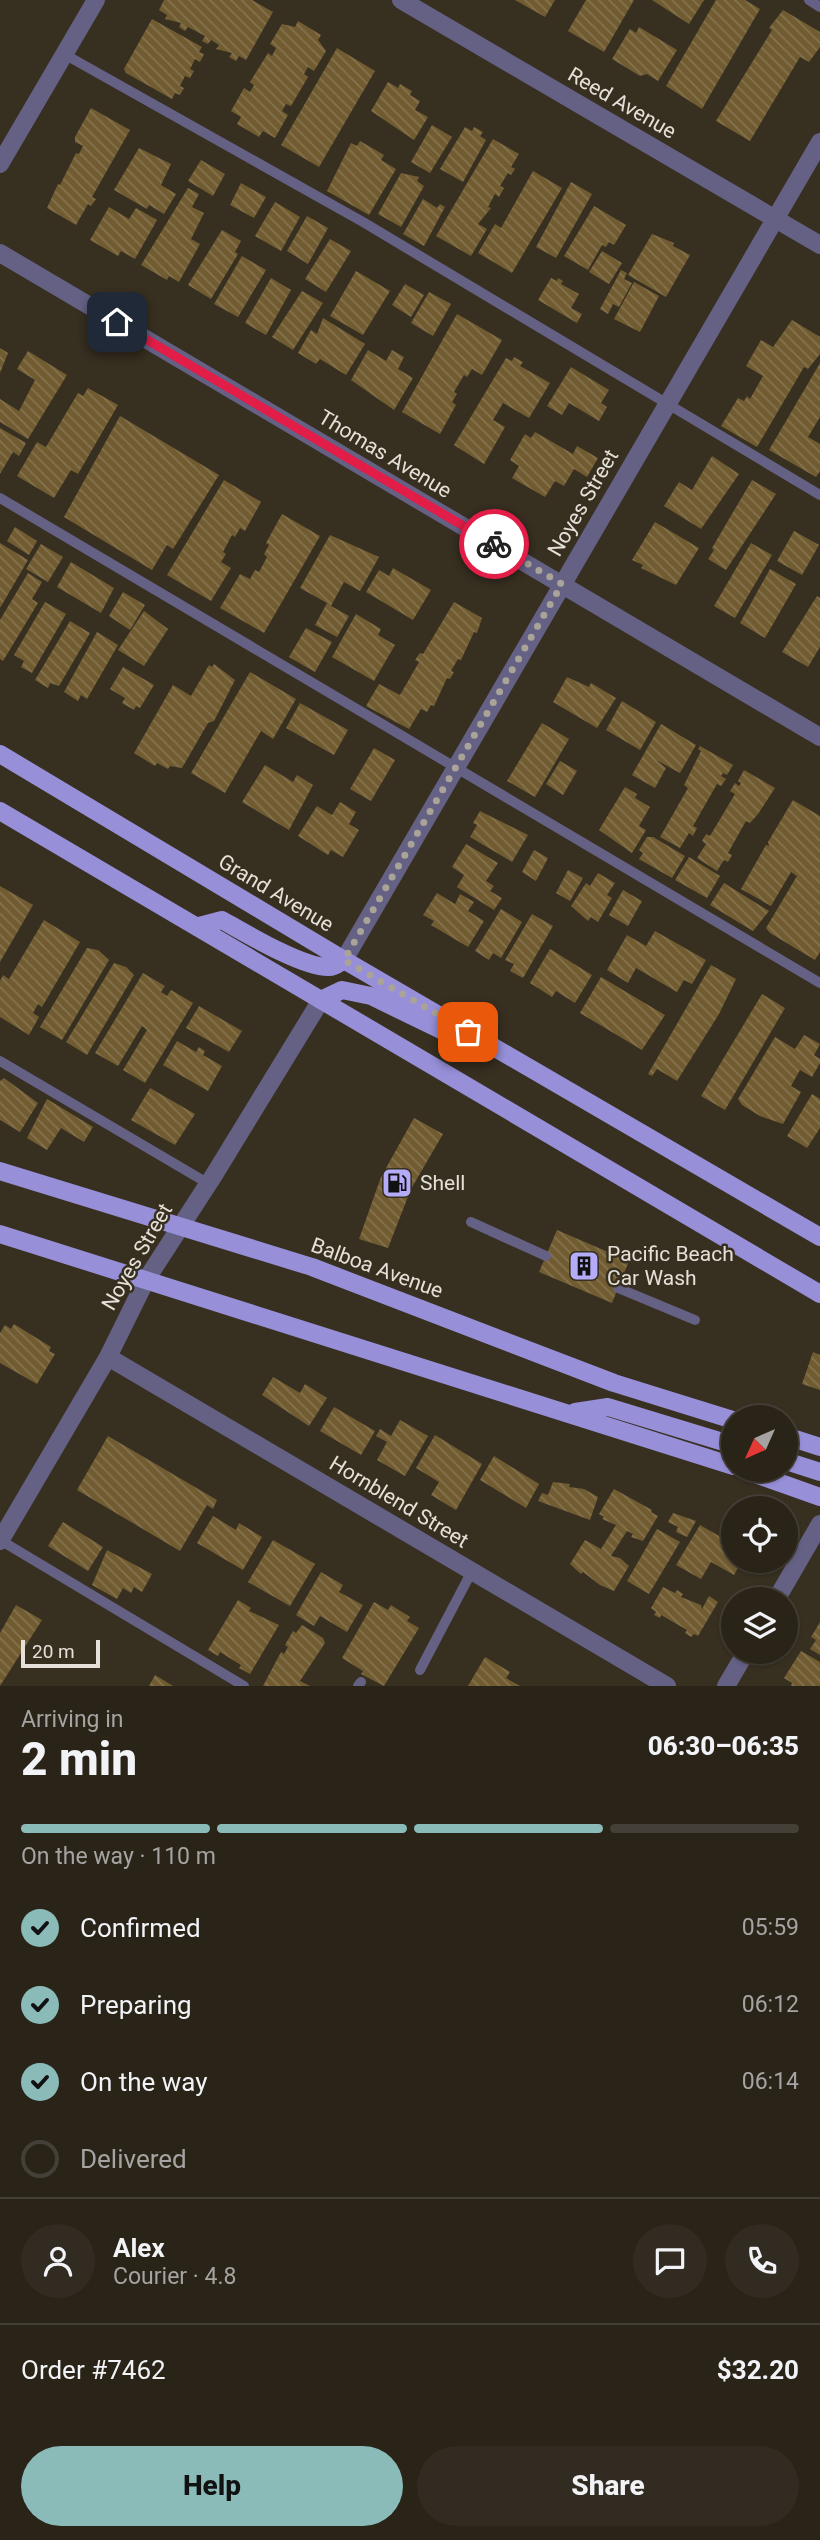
<!DOCTYPE html>
<html lang="en">
<head>
<meta charset="utf-8">
<style>
  body { margin:0; font-family:Roboto,sans-serif; background:#312b21; color:#f1f3f6; height:100vh; display:flex; flex-direction:column; font-size:26px; white-space:nowrap }
  * { box-sizing:border-box; margin:0 }
  p { font-size:23px; color:#a5a4a2 }
  .icon { flex:none; width:38px; height:38px; fill:none; stroke:currentColor; stroke-width:2; stroke-linecap:round; stroke-linejoin:round }
  .map { position:relative; height:1686px; overflow:hidden }
  .sheet { display:flex; flex-direction:column; background:#292318; flex:1 }
  .sheet>* { flex:none }
  .needle { width:46px; rotate:225deg }
  .controls { position:absolute; left:721px; top:1405px; display:grid; gap:14px }
  .controls a { display:grid; place-items:center; width:77px; height:77px; border-radius:50%; background:#292318; box-shadow:0 2px 5px #0004,0 0 0 2px #454037; font-size:35px }
  .scale { position:absolute; left:21px; bottom:18px; width:79px; box-sizing:border-box; padding-left:7px; border:4px solid #e6e1d8; border-top:0; font-size:19px; line-height:24px; white-space:nowrap; color:#e6e1d8; -webkit-text-stroke:5px #372f20; paint-order:stroke }
  .pin { position:absolute; display:grid; place-items:center; width:60px; height:60px; color:#fff; margin:-30px; border-radius:14px; box-shadow:0 4px 10px #0006 }
  .courier { position:absolute; display:grid; place-items:center; width:70px; height:70px; margin:-35px; border:5px solid #e11d48; border-radius:50%; background:#fff; color:#222; box-shadow:0 2px 9px #0007 }
  .head em { font-style:normal; font-weight:800 }
  .head div { display:flex; flex-direction:column-reverse }
  .head { display:flex; align-items:center; justify-content:space-between; height:119px; padding:0 21px }
  h1 { font-size:46px; font-weight:800; line-height:52px }
  .bar { display:grid; grid-template-columns:repeat(4,1fr); gap:10px 7px; align-content:center; height:84px; padding:0 21px }
  .bar i { height:9px; border-radius:5px; background:#454037 }
  .bar .on { background:#8bbbb9 }
  .bar p { grid-column:span 4 }
  .line { display:flex; align-items:center; gap:18px; padding:0 21px; border-top:2px solid #454037 }
  .line div { flex:1 }
  .round { display:grid; place-items:center; flex:none; width:74px; height:74px; border-radius:37px; background:#312b21 }
  ol { padding:0 21px; list-style:none }
  li { display:flex; align-items:center; gap:21px; height:77px }
  li p { margin-inline-start:auto }
  li .icon { padding:7px; border-radius:50%; background:#8bbbb9; color:#111; stroke-width:4 }
  li:last-child { color:#a5a4a2 }
  li i { width:38px; height:38px; border:4px solid #454037; border-radius:50% }
  .button { display:flex; gap:14px; margin-top:auto; padding:14px 21px }
  .button a { flex:1; height:80px; border-radius:42px; background:#8bbbb9; color:#111; font-size:28px; font-weight:800; line-height:80px; text-align:center }
  .button a+a { background:#312b21; color:#f1f3f6 }
  .map>svg:first-child { display:block }
</style>
</head>
<body>
<div class="map">
<svg width="820" height="1686" viewBox="0 0 820 1686">
  <defs>
    <pattern id="building-back-hatch" width="6" height="6" patternUnits="userSpaceOnUse" patternTransform="scale(1.75)"><rect width="6" height="6" fill="#715c32"/><path d="M-1 5l2 2M0 0l6 6M5-1l2 2" fill="none" stroke="#85734f"/></pattern>
  </defs>
  <rect width="100%" height="100%" fill="#372f20"/>
  <g fill="url(#building-back-hatch)">
    <path d="M164 0H252L273 12 246 60 239 56 236 61 229 57 232 53 216 49 219 45 211 40 208 44 202 41 205 36 188 27 185 31 179 27 181 23 165 19 167 15 159 10Z"/>
    <path d="M515 0H555L545 17Z"/>
    <path d="M586 0H634L604 52 568 31Z"/>
    <path d="M652 0H704L689 24Z"/>
    <path d="M716 0H745L760 9 702 109 666 86Z"/>
    <path d="M783 10 820 32V47L809 62 800 57 750 141 716 121 772 30 769 28Z"/>
    <path d="M152 19 202 47 199 52 204 54 200 62 195 59 190 69 194 71 190 78 185 76 180 86 184 88 180 95 175 93 172 99 126 73 124 69Z"/>
    <path d="M298 21 321 35 318 40 326 51 314 71 308 67 304 74 308 77 291 106 286 104 282 111 288 115 275 138 263 131 259 137 237 124 241 117 231 111 244 88 250 92 254 85 250 82 268 53 272 56 276 48 270 44 282 24 295 27Z"/>
    <path d="M639 27 677 50 658 81 647 74 640 76 612 59 630 29 636 33Z"/>
    <path d="M337 48 375 71 319 167 281 145Z"/>
    <path d="M388 82 398 88 400 84 412 91 410 95 420 101 415 110 428 117 414 140 371 111Z"/>
    <path d="M91 108 130 130 92 197 96 199 91 206 88 204 76 225 47 208 58 184 60 185 76 153 79 154 83 146 75 142V137Z"/>
    <path d="M432 125 452 137 430 173 411 162Z"/>
    <path d="M465 127 472 131 474 127 483 132 480 136 486 140 463 182 440 169Z"/>
    <path d="M493 139 519 154 511 167 515 169 511 175 508 173 500 186 504 188 499 197 495 194 488 207 491 208 478 224 487 229 471 256 436 236Z"/>
    <path d="M360 141 384 155 381 160 396 169 369 215 327 191 351 143 357 146Z"/>
    <path d="M139 148 171 164 161 185 176 194 164 214 149 205 147 209 114 190Z"/>
    <path d="M201 160 225 174 213 196 188 181Z"/>
    <path d="M533 171 562 188 512 273 478 253 495 224 501 228Z"/>
    <path d="M401 173 419 177 417 181 424 186 401 227 378 214Z"/>
    <path d="M571 182 592 194 556 258 536 247Z"/>
    <path d="M241 183 266 197 254 218 230 205Z"/>
    <path d="M188 188 199 194 192 207 204 213 191 239 200 244 179 282 169 276 167 280 141 265Z"/>
    <path d="M423 199 437 208 440 204 445 207 424 246 403 234Z"/>
    <path d="M275 202 300 217 281 251 255 236Z"/>
    <path d="M594 206 626 225 614 245 609 242 606 247 602 245 588 270 564 256Z"/>
    <path d="M109 207 129 219 136 208 157 220 135 259 121 251 118 256 90 240Z"/>
    <path d="M307 216 328 228 308 264 287 251Z"/>
    <path d="M222 230 241 241 235 252 238 254 211 299 188 285Z"/>
    <path d="M652 234 674 243 673 246 690 255 666 297 628 275Z"/>
    <path d="M330 239 351 251 326 292 305 279Z"/>
    <path d="M602 251 622 263 609 284 589 272Z"/>
    <path d="M242 256 266 270 238 317 214 304Z"/>
    <path d="M621 270 627 273 624 279 632 283 619 307 613 304 608 314 600 309Z"/>
    <path d="M356 271 390 291 363 335 330 316Z"/>
    <path d="M271 278 291 290 266 335 245 323Z"/>
    <path d="M551 278 557 281 558 278 563 281 561 284 579 294 571 308 582 314 577 323 538 300Z"/>
    <path d="M634 282 659 296 640 332 614 319Z"/>
    <path d="M405 284 424 295 411 317 392 305Z"/>
    <path d="M302 291 323 303 293 350 272 337Z"/>
    <path d="M429 292 451 304 433 336 411 323Z"/>
    <path d="M457 314 502 340 482 375 472 369 467 377 464 375 454 392 457 394 452 402 456 405 440 434 402 412Z"/>
    <path d="M323 318 365 344 346 375 320 359 316 364 298 353 311 330 317 334Z"/>
    <path d="M792 320 820 337V354L808 369 804 367 757 447 721 426 738 398 744 401 747 396 750 399 763 376 746 366 761 340 773 347Z"/>
    <path d="M0 348 8 353 0 373Z"/>
    <path d="M368 350 386 361 392 350 404 357 398 369 413 378 394 410 351 380Z"/>
    <path d="M28 351 67 375 28 439 0 422V399L19 411 35 380 17 369Z"/>
    <path d="M514 357 523 362 520 366 550 383 529 418 503 403 493 420 505 427 484 464 454 445 506 358 512 361Z"/>
    <path d="M820 363V417L808 437 820 444V471L816 477 769 450Z"/>
    <path d="M571 367 609 390 601 403 607 407 599 421 569 403 562 415 547 406Z"/>
    <path d="M88 388 118 405 78 474 71 470 54 498 17 476 37 442 46 447 78 393 83 396Z"/>
    <path d="M120 416 219 475 173 549 167 545 152 570 64 517Z"/>
    <path d="M0 428 26 443 19 456 13 452 0 474Z"/>
    <path d="M535 432 573 454 577 446 598 458 587 477 574 469 564 486 555 481 545 497 512 478 519 466 510 460 525 434 531 438Z"/>
    <path d="M712 456 739 474 701 529 664 506 679 482 692 490Z"/>
    <path d="M224 480 261 502 245 531 240 528 235 537 232 535 223 552 226 554 221 562 231 568 211 601 167 575Z"/>
    <path d="M752 480 776 494 726 570 708 559 714 550 712 548Z"/>
    <path d="M282 514 320 536 264 633 220 608 240 574 250 579 255 570 259 572 267 557 264 554 269 545 266 543Z"/>
    <path d="M655 522 699 548 676 585 641 568 643 565 632 560Z"/>
    <path d="M15 527 37 541 29 555 7 541Z"/>
    <path d="M794 531 819 545 802 575 777 561Z"/>
    <path d="M330 535 379 557 360 591 344 582 331 606 349 616 337 637 315 625 327 603 300 588Z"/>
    <path d="M0 543 28 560 0 608Z"/>
    <path d="M751 543 772 555 735 618 714 606Z"/>
    <path d="M41 544 63 557 48 582 26 569Z"/>
    <path d="M71 562 114 588 101 613 57 587Z"/>
    <path d="M393 568 431 590 413 620 366 592 379 570 389 576Z"/>
    <path d="M770 569 796 584 765 638 740 623Z"/>
    <path d="M28 573 42 582 32 599 38 603 3 661 0 659V620Z"/>
    <path d="M123 592 145 605 130 630 109 616Z"/>
    <path d="M817 596 820 598V647L808 667 782 652Z"/>
    <path d="M45 602 66 614 32 673 21 667 24 661 14 655Z"/>
    <path d="M454 602 482 618 477 633 474 632 461 660 458 659 451 671 454 672 450 679 447 678 434 706 431 705 427 712 421 709 409 729 366 706 379 684 400 695 419 662 415 660 420 653 423 654Z"/>
    <path d="M144 611 168 629 144 666 118 650Z"/>
    <path d="M356 614 381 629 378 635 395 645 374 681 332 657Z"/>
    <path d="M70 621 90 633 59 686 50 683 48 688 35 680Z"/>
    <path d="M306 628 332 642 315 672 289 657Z"/>
    <path d="M97 632 118 645 87 699 81 695 78 701 64 692Z"/>
    <path d="M214 664 235 680 214 721 208 723 182 768 170 766 168 769 157 763 155 766 134 753 173 685 191 696 209 665 212 667Z"/>
    <path d="M123 667 154 685 140 708 136 706 134 710 122 703 125 698 110 689Z"/>
    <path d="M250 672 296 699 273 739 261 731 225 793 191 773Z"/>
    <path d="M567 677 589 687 591 683 616 698 597 728 553 702Z"/>
    <path d="M622 701 656 722 640 750 606 730Z"/>
    <path d="M300 703 348 730 334 755 286 728Z"/>
    <path d="M542 723 569 739 535 797 507 781Z"/>
    <path d="M661 724 696 745 680 773 656 760 666 768 655 788 632 775Z"/>
    <path d="M700 746 733 765 727 775 723 773 721 776 726 779 721 786 717 784 693 826 697 828 693 836 689 833 680 848 660 837 688 788 684 785 701 751 698 749Z"/>
    <path d="M374 748 395 760 371 801 350 789Z"/>
    <path d="M560 761 577 771 563 795 546 784Z"/>
    <path d="M265 765 293 782 297 775 313 785 289 830 242 802Z"/>
    <path d="M744 770 775 788 758 814 750 823 746 821 728 853 732 855 728 862 724 860 717 871 697 858 706 844 702 841 706 834 710 836 735 794 730 791 735 783 739 786 741 783 738 781Z"/>
    <path d="M625 787 637 794 635 798 650 807 639 826 646 830 632 853 599 830Z"/>
    <path d="M793 800 820 816V952L815 960 770 933 766 928 797 876 791 872 771 906 741 889 766 845 769 846 768 842Z"/>
    <path d="M340 802 356 812 349 824 359 830 343 857 331 850 328 855 298 836 317 806 332 815Z"/>
    <path d="M480 811 528 835 512 862 470 837 477 825 473 823Z"/>
    <path d="M647 837H653L685 856 672 878 639 859 643 853 639 850Z"/>
    <path d="M466 844 498 863 486 881 494 886 490 891 502 898 494 910 457 887 464 875 452 867Z"/>
    <path d="M534 850 548 858 536 881 522 872Z"/>
    <path d="M689 857 720 876 707 898 675 880Z"/>
    <path d="M568 870 583 878 570 901 556 893Z"/>
    <path d="M598 873 615 883 607 895 612 898 598 922 591 917 588 921 571 906 586 883 590 886Z"/>
    <path d="M724 883 769 911 753 931 710 905Z"/>
    <path d="M0 886 33 905 0 962Z"/>
    <path d="M623 890 642 901 628 926 609 915Z"/>
    <path d="M437 893 455 904 460 894 474 902 468 911 484 921 468 947 431 925 434 921 423 915Z"/>
    <path d="M501 909 522 922 501 958 493 953 489 960 475 951Z"/>
    <path d="M532 914 553 926 523 978 510 971 514 964 505 960Z"/>
    <path d="M44 920 80 942 42 1007 38 1004 33 1013 39 1017 29 1035 0 1017V981L3 975 9 979Z"/>
    <path d="M655 931 706 960 692 984 684 980 677 992 636 968 628 983 607 970 627 935 646 946Z"/>
    <path d="M87 948 98 950 109 960 62 1040 40 1027Z"/>
    <path d="M550 949 592 975 575 1003 556 991 552 997 530 983Z"/>
    <path d="M114 963 126 967 134 975 87 1055 66 1042Z"/>
    <path d="M711 965 736 979 719 1014 677 1081 657 1069 652 1076 648 1074Z"/>
    <path d="M143 973 165 986 161 992 167 996 171 990 193 1003 145 1083 123 1070 147 1030 142 1026 118 1066 95 1053Z"/>
    <path d="M601 977 665 1015 642 1050 580 1013Z"/>
    <path d="M762 994 785 1008 725 1110 701 1096Z"/>
    <path d="M199 1006 242 1031 229 1052 186 1028Z"/>
    <path d="M804 1035 820 1044 814 1055 820 1059V1063L812 1077 800 1070 791 1086 801 1092 783 1124 760 1116 742 1105 738 1099 775 1037 795 1049Z"/>
    <path d="M177 1041 196 1052 199 1047 205 1051 203 1055 222 1066 208 1091 163 1065Z"/>
    <path d="M4 1078 38 1103 20 1132 0 1120V1081Z"/>
    <path d="M150 1088 195 1114 175 1145 131 1120Z"/>
    <path d="M812 1094 820 1099V1128L807 1148 787 1136Z"/>
    <path d="M47 1099 93 1127 84 1142 61 1128 47 1150 27 1138Z"/>
    <path d="M414 1118 443 1134 411 1189 388 1248 359 1239 381 1177Z"/>
    <path d="M557 1230 629 1261 612 1303 539 1272Z"/>
    <path d="M14 1324 51 1347 49 1351 55 1354 37 1384 0 1363V1333L5 1325 11 1329Z"/>
    <path d="M813 1352 820 1355V1390L802 1384Z"/>
    <path d="M273 1377 300 1393 305 1384 327 1398 309 1426 262 1395Z"/>
    <path d="M334 1407 375 1431 361 1455 320 1431Z"/>
    <path d="M400 1420 428 1436 405 1476 377 1460 387 1442 376 1436 380 1429 391 1436Z"/>
    <path d="M435 1435 482 1464 456 1510 431 1495 439 1482 416 1468Z"/>
    <path d="M108 1436 217 1500 213 1509 207 1505 180 1551 77 1490Z"/>
    <path d="M494 1456 539 1484 526 1508 480 1480Z"/>
    <path d="M553 1482 570 1484 569 1487 584 1489 598 1497 590 1520 538 1501 542 1493 548 1495Z"/>
    <path d="M614 1489 652 1510 651 1512 658 1516 643 1541 631 1537 633 1534 627 1531 611 1556 620 1558 629 1566 614 1591 600 1585 583 1572 581 1574 570 1564 585 1540 601 1549 616 1525 602 1519 604 1517 599 1514Z"/>
    <path d="M673 1513 696 1521 687 1537 676 1532 678 1527 668 1522Z"/>
    <path d="M213 1516 236 1530 239 1523 262 1537 243 1570 197 1543Z"/>
    <path d="M63 1522 103 1547 88 1571 48 1546Z"/>
    <path d="M700 1525 733 1544V1561H742L734 1575 711 1562 701 1579 676 1565Z"/>
    <path d="M657 1529 680 1542 649 1594 627 1581Z"/>
    <path d="M273 1540 315 1564 290 1606 248 1582Z"/>
    <path d="M107 1550 152 1574 142 1592 134 1587 131 1593 123 1588 117 1599 92 1585Z"/>
    <path d="M321 1572 343 1585 339 1592 363 1605 347 1632 320 1616 314 1626 296 1615Z"/>
    <path d="M663 1587 675 1593 677 1590 683 1594 681 1597 701 1605 702 1609 709 1596 718 1602 698 1636 694 1634 691 1637 685 1633 687 1630 661 1615 660 1618 654 1615 656 1612 651 1608Z"/>
    <path d="M238 1600 251 1608 249 1611 279 1625 250 1674 239 1668 241 1665 220 1652 218 1656 208 1650Z"/>
    <path d="M374 1602 388 1610 391 1605 410 1617 407 1621 419 1628 384 1686 361 1674 363 1671 342 1658Z"/>
    <path d="M16 1605 42 1620 0 1686V1633Z"/>
    <path d="M820 1622V1655L810 1649 816 1640 811 1637Z"/>
    <path d="M302 1625 323 1638 325 1643 300 1681 310 1686H263L281 1652 284 1654 288 1647 285 1645 293 1631 296 1633Z"/>
    <path d="M801 1651 820 1662V1686H791L792 1683 784 1678Z"/>
    <path d="M485 1657 510 1672 506 1678 520 1686H468Z"/>
    <path d="M155 1675 173 1686H149Z"/>
  </g>
  <g fill="none" stroke-linecap="round" stroke-linejoin="round">
    <g stroke="#646185" stroke-width="10">
      <path d="M809 0 820 7"/>
      <path d="M64 54 363 222 820 495"/>
      <path d="M0 498 820 983"/>
      <path d="M0 1061 209 1184"/>
      <path d="M471 1222 546 1256"/>
      <path d="M618 1288 695 1320"/>
      <path d="M0 1540 244 1686"/>
      <path d="M420 1670 472 1571"/>
      <path d="M358 1686 361 1682"/>
    </g>
    <g stroke="#646185" stroke-width="18">
      <path d="M401 0 820 245"/>
      <path d="M0 253 820 737"/>
      <path d="M344 960 820 142"/>
      <path d="M108 1357 667 1686"/>
      <path d="M0 1541 108 1357 146 1280"/>
      <path d="M776 1600 820 1524"/>
      <path d="M726 1686 746 1652"/>
    </g>
    <g stroke="#646185" stroke-width="18">
      <path d="M0 164 96 0"/>
      <path d="M146 1280 214 1175 321 1000"/>
    </g>
    <g stroke="#978fd8" stroke-width="18">
      <path d="M0 754 344 960 820 1237"/>
      <path d="M0 811 820 1294"/>
      <path d="M199 926 222 920C245 933 303 968 329 967 335 967 339 963 344 960"/>
      <path d="M321 1000 342 990 371 996 443 1031 465 1032"/>
      <path d="M0 1171 312 1267 614 1383 733 1420"/>
      <path d="M0 1234 733 1466"/>
      <path d="M575 1412 608 1407 733 1445"/>
      <path d="M786 1436 820 1447"/>
      <path d="M786 1461 820 1472"/>
      <path d="M744 1470 820 1497"/>
    </g>
  </g>
  <g fill="none" stroke-linecap="round" stroke-linejoin="round">
    <path stroke="#a9a398" stroke-width="7" stroke-dasharray="0 12.6" d="M468 1032 344 960 562 584 494 544"/>
    <path stroke="#e11d48" stroke-width="9" d="M117 322 494 544"/>
  </g>
  <defs>
    <g id="fuel-square" transform="scale(1.575)"><rect x="-9" y="-9" width="18" height="18" rx="4" fill="#b4acf9" stroke="#372f20"/><path d="M-5.5-6h7V0h2V4h1.3V-2.5L3-4.5l.8-.8L6-3V5H2.5V1h-1V6h-7ZM-4.2-4.7v3.2H.2V-4.7Z" fill="#111"/></g>
    <g id="building-square" transform="scale(1.575)"><rect x="-9" y="-9" width="18" height="18" rx="4" fill="#b4acf9" stroke="#372f20"/><path d="M-4-6H4V6H1V3H-1V6H-4ZM-2.5-4.3h1.7v1.8h-1.7ZM.8-4.3h1.7v1.8H.8ZM-2.5-1h1.7V.8h-1.7ZM.8-1h1.7V.8H.8Z" fill="#111"/></g>
  </defs>
  <g fill-rule="evenodd">
    <use href="#fuel-square" x="397" y="1183"/>
    <use href="#building-square" x="584" y="1266"/>
  </g>
  <g text-anchor="middle" dominant-baseline="central" stroke-width="5" stroke-linejoin="round" paint-order="stroke">
    <g font-size="21" fill="#e6e1d8" stroke="#372f20">
      <text transform="translate(622 103) rotate(30)">Reed Avenue</text>
      <text transform="translate(385 454) rotate(31)">Thomas Avenue</text>
      <text transform="translate(583 503) rotate(-60)">Noyes Street</text>
      <text transform="translate(276 893) rotate(31)">Grand Avenue</text>
      <text transform="translate(137 1257) rotate(-60)">Noyes Street</text>
      <text transform="translate(377 1268) rotate(20)">Balboa Avenue</text>
      <text transform="translate(399 1502) rotate(31)">Hornblend Street</text>
    </g>
    <g font-size="21" fill="#e6e1d8" stroke="#372f20" text-anchor="start">
      <text x="420" y="1183">Shell</text>
      <text x="607" y="1254">Pacific Beach<tspan x="607" dy="24">Car Wash</tspan></text>
    </g>
  </g>
</svg>
<div class="controls">
<a><svg class="needle" viewBox="-14 -14 28 28"><path d="M0-13l5 13h-10z" fill="#e53935"/><path d="M0 13l5-13h-10z" fill="#a5a4a2"/></svg></a>
<a><svg class="icon" aria-label="locate" viewBox="0 0 24 24"><circle cx="12" cy="12" r="6"/><path d="M12 2v4M12 18v4M2 12h4M18 12h4"/></svg></a>
<a><svg class="icon" aria-label="layers" viewBox="0 0 24 24"><path d="M12 4l9 5-9 5-9-5zM3 14l9 5 9-5"/></svg></a>
</div>
<div class="scale">20 m</div>
<div class="pin" style="left:468px;top:1032px;background:#ea580c"><svg class="icon" aria-label="bag" viewBox="0 0 24 24"><path d="M5 8h14l-1 12H6zM9 8a3 3 0 0 1 6 0"/></svg></div>
<div class="pin" style="left:117px;top:322px;background:#1f2937"><svg class="icon" aria-label="home" viewBox="0 0 24 24"><path d="M3 11l9-7 9 7M6 9v11h12V9"/></svg></div>
<div class="courier" style="left:494px;top:544px"><svg class="icon" aria-label="bike" viewBox="0 0 24 24"><circle cx="6" cy="16" r="4"/><circle cx="18" cy="16" r="4"/><path d="M6 16l4-8h5l3 8M10 8l3 8H6M13 5h3"/></svg></div>
</div>
<section class="sheet">
<div class="head"><div><h1>2 min</h1><p>Arriving in</p></div><em>06:30–06:35</em></div>
<div class="bar"><i class="on"></i><i class="on"></i><i class="on"></i><i></i><p>On the way · 110 m</p></div>
<ol>
<li><svg class="icon" aria-label="check" viewBox="0 0 24 24"><path d="M5 12l5 5 9-10"/></svg>Confirmed<p>05:59</p></li>
<li><svg class="icon" aria-label="check" viewBox="0 0 24 24"><path d="M5 12l5 5 9-10"/></svg>Preparing<p>06:12</p></li>
<li><svg class="icon" aria-label="check" viewBox="0 0 24 24"><path d="M5 12l5 5 9-10"/></svg>On the way<p>06:14</p></li>
<li><i></i>Delivered</li>
</ol>
<div class="line" style="height:126px"><a class="round"><svg class="icon" aria-label="person" viewBox="0 0 24 24"><circle cx="12" cy="8" r="4"/><path d="M4 21q1-7 8-7t8 7"/></svg></a><div><b>Alex</b><p>Courier · 4.8</p></div><a class="round"><svg class="icon" aria-label="chat" viewBox="0 0 24 24"><path d="M4 5h16v11H9l-5 4z"/></svg></a><a class="round"><svg class="icon" aria-label="phone" viewBox="0 0 24 24"><path d="M5 4h4l2 5-3 2q2 4 5 5l2-3 5 2v4C11 20 4 13 5 4z"/></svg></a></div>
<div class="line" style="height:91px"><div>Order #7462</div><b>$32.20</b></div>
<div class="button"><a>Help</a><a>Share</a></div>
</section>
</body>
</html>
